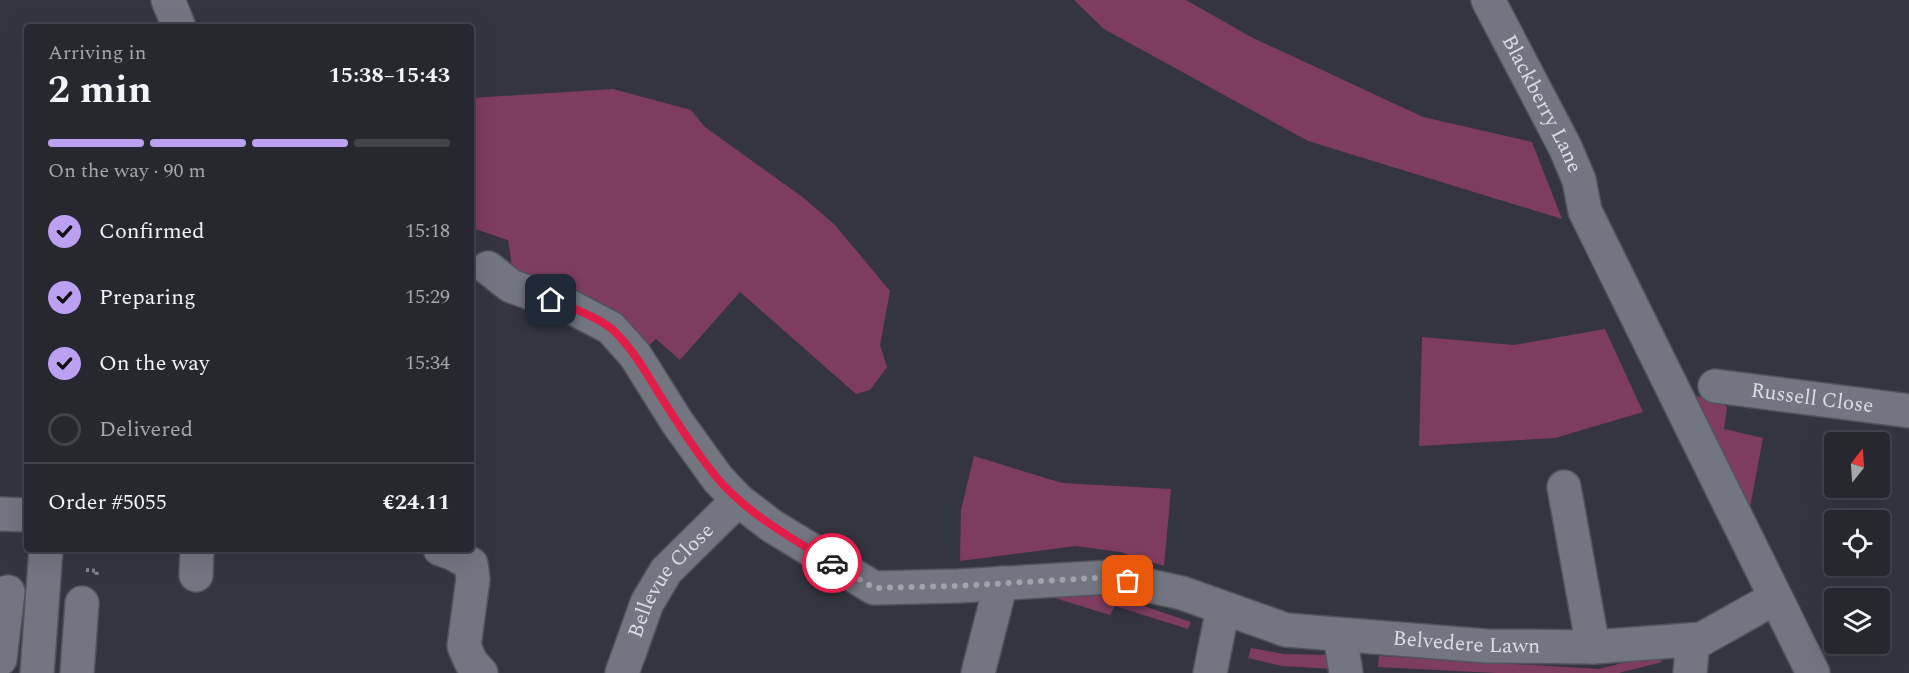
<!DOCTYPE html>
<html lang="en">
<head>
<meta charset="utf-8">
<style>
  body { margin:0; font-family:Spectral,serif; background:#33343b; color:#f1f3f6; height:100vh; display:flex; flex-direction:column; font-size:22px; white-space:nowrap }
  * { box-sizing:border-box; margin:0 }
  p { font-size:20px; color:#a4a6aa }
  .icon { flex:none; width:33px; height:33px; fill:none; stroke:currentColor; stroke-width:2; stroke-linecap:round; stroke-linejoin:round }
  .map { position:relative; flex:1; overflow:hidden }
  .sheet { position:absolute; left:24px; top:24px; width:450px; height:528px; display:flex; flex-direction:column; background:#27282f; border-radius:6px; box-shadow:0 6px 24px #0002,0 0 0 2px #43444b }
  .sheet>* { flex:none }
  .needle { width:39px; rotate:17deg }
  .tools { position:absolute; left:1824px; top:432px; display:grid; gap:12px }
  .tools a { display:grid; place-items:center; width:66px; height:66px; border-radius:6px; background:#27282f; box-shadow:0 6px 24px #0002,0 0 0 2px #43444b; font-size:30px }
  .pin { position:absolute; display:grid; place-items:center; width:51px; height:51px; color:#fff; margin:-26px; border-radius:12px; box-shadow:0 3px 9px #0006 }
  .courier { position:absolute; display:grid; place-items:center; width:60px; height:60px; margin:-30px; border:4px solid #e11d48; border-radius:50%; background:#fff; color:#222; box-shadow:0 2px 8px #0007 }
  .headline em { font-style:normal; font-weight:700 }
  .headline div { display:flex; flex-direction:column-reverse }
  .headline { display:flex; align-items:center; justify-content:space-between; height:102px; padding:0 24px }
  h1 { font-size:39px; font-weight:700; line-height:45px }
  .bar { display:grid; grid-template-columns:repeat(4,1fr); gap:9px 6px; align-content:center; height:72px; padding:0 24px }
  .bar i { height:8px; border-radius:4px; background:#43444b }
  .bar .active { background:#bca0f2 }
  .bar p { grid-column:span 4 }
  .line { display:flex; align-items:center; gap:15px; padding:0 24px; border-top:2px solid #43444b }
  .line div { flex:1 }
  ol { padding:0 24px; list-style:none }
  li { display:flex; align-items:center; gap:18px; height:66px }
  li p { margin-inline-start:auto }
  li .icon { padding:6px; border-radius:50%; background:#bca0f2; color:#111; stroke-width:4 }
  li:last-child { color:#a4a6aa }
  li i { width:33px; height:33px; border:3px solid #43444b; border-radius:50% }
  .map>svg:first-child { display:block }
</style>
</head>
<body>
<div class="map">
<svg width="1909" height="673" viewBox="0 0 1909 673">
  <rect width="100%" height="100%" fill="#34353f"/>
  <g fill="#7e3d5f">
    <path d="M1074 0H1186L1251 37 1423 117 1532 142 1562 219 1308 141 1104 29Z"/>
    <path d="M613 89 691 110 705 127 805 199 835 225 890 291 880 345 887 367 870 390 856 394 740 292 680 360 656 339 643 351 516 274 512 266 508 240 475 229 471 238V98Z"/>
    <path d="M1605 329 1643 412 1555 438 1419 446 1422 337 1514 345Z"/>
    <path d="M1689 394 1724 403 1727 408 1724 429 1763 438 1748 518Z"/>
    <path d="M974 456 1062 483 1171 489 1164 566 1120 552 1076 546 960 561 961 510Z"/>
    <path d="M1061 589 1117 597 1191 622 1188 629 1115 606 1110 615 1045 595Z"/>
    <path d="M1251 648 1284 654 1334 655V669L1282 666 1248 658Z"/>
    <path d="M1658 654 1662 662 1619 673H1496L1378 667 1379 656 1599 669Z"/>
  </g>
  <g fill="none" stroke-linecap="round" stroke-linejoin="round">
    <g stroke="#52535b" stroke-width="36">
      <g id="street">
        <path d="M168 0 179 27"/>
        <path id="s1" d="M1488 0 1565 147 1579 180 1585 211 1813 673"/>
        <path id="s2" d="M488 268 511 286 571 307 611 328 635 355 677 422 718 479 738 500 772 526 874 588 958 586 1110 577 1182 593 1286 630 1486 646 1593 647 1702 639 1775 598"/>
        <path id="s3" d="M1715 386 1909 411"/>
        <path d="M1564 487 1593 647"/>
        <path d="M0 514 27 515"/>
        <path d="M440 549 452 553 471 564 473 579 464 646 471 662 481 673"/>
        <path d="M196 575 197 549"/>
        <path d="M1340 635 1346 673"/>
        <path d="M0 659 8 592"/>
        <path d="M37 673 46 549"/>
        <path d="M77 673 82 603"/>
        <path id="s4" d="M622 673 647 603 666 571 738 500"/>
        <path d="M978 673 1001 583"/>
        <path d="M1210 673 1223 608"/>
        <path d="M1690 673 1693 640"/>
      </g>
    </g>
    <path stroke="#83848c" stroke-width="4" stroke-dasharray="3 3" stroke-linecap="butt" d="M86 570 97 571 96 577"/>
    <use href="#street" stroke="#737580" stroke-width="33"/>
  </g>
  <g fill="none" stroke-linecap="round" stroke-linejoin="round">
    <path stroke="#a1a2aa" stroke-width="6" stroke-dasharray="0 10.8" d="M832 563 874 588 958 586 1110 577 1128 581"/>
    <path stroke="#e11d48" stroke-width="8" d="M551 300C568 306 600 318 613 330 634 350 648 376 663 400 680 427 698 455 718 479 749 515 792 538 832 563"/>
  </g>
  <g text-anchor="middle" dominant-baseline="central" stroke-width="5" stroke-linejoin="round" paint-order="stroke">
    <g font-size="21" fill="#dcdde3" stroke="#2a2b35">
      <text stroke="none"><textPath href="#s1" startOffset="117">Blackberry Lane</textPath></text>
      <text stroke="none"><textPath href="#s3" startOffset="98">Russell Close</textPath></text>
      <text stroke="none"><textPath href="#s4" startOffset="106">Bellevue Close</textPath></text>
      <text stroke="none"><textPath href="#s2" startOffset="1116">Belvedere Lawn</textPath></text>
    </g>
  </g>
</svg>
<div class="tools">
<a><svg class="needle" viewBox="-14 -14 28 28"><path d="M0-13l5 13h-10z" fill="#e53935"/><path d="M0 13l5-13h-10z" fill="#a4a6aa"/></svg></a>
<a><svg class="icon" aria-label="locate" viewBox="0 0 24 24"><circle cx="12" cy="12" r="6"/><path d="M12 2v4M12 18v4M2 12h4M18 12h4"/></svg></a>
<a><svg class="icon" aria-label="layers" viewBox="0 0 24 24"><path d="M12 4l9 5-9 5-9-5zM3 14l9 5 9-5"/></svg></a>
</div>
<div class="pin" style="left:1128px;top:581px;background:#ea580c"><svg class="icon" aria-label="bag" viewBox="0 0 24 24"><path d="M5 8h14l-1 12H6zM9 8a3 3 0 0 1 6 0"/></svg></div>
<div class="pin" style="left:551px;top:300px;background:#1f2937"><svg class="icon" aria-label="home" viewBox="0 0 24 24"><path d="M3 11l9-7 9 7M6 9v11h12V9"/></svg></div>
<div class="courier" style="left:832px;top:563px"><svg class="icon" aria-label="car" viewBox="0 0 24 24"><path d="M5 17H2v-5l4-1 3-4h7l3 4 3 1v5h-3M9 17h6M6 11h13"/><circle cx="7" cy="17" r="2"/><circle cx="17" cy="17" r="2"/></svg></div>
<section class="sheet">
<div class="headline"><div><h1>2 min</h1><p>Arriving in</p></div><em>15:38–15:43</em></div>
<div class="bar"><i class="active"></i><i class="active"></i><i class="active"></i><i></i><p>On the way · 90 m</p></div>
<ol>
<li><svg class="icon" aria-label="check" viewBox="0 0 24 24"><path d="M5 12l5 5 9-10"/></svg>Confirmed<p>15:18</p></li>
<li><svg class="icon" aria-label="check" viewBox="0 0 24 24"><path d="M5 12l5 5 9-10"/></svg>Preparing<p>15:29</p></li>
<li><svg class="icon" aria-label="check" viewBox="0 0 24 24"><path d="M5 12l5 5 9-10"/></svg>On the way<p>15:34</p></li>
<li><i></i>Delivered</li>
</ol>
<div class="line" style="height:78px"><div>Order #5055</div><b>€24.11</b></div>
</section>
</div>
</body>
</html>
